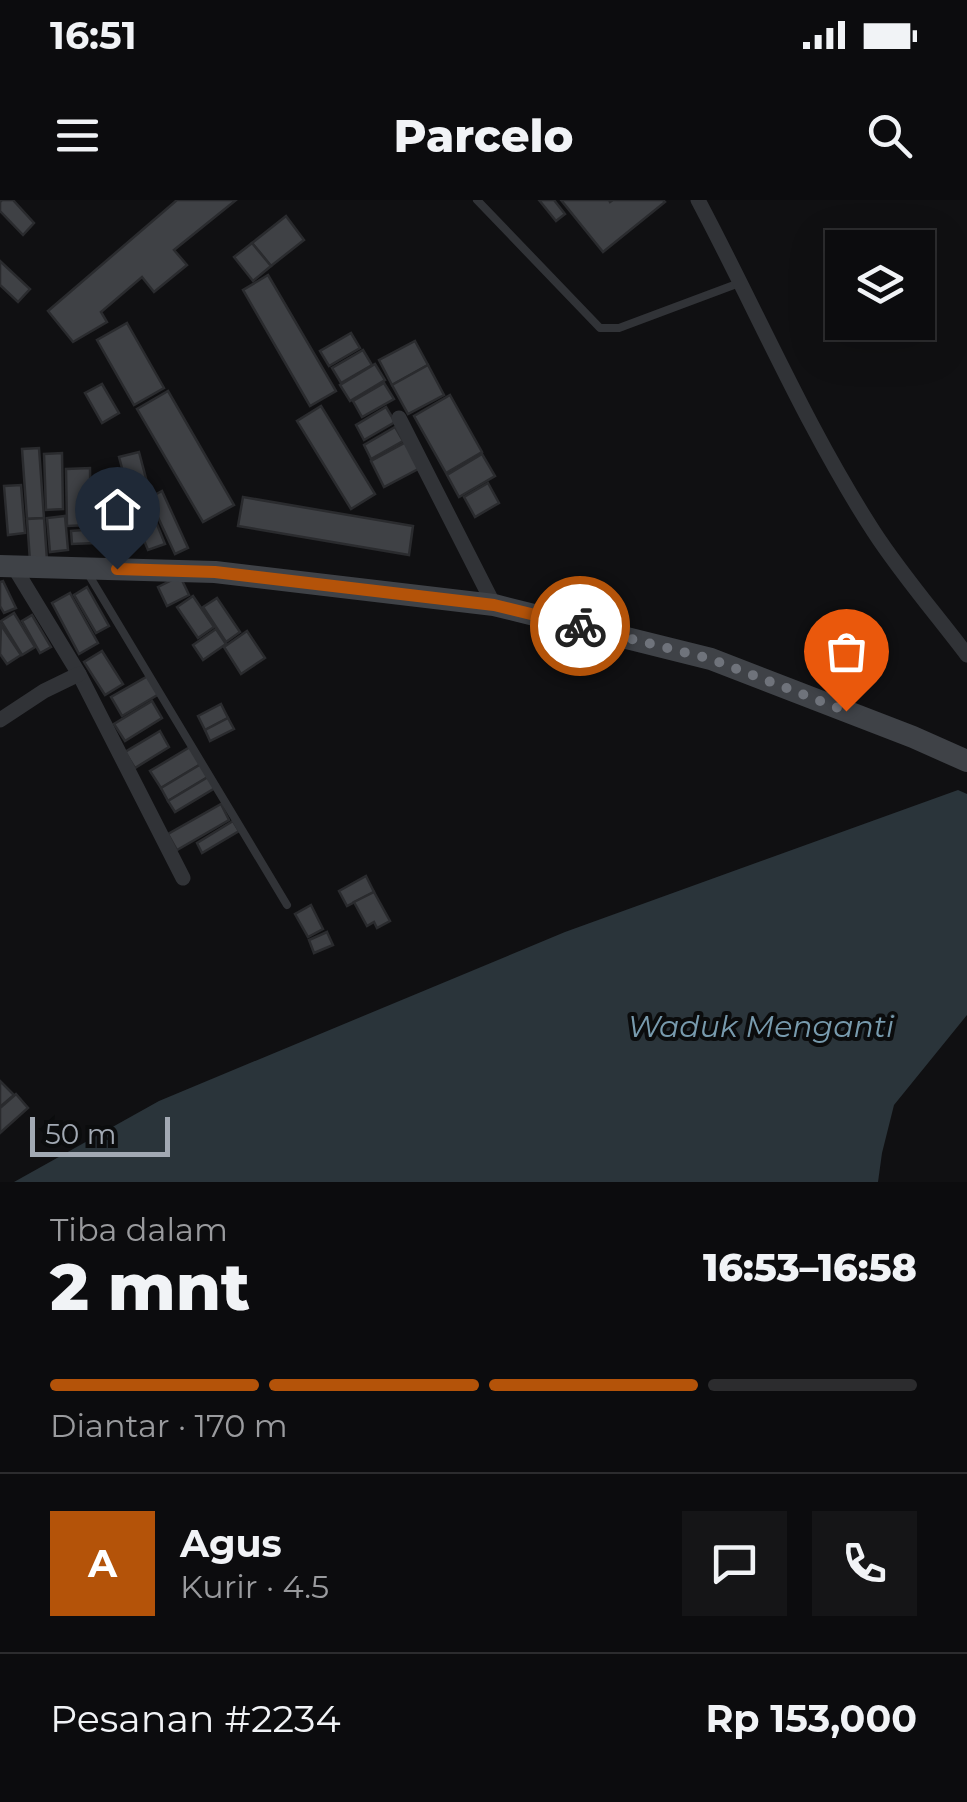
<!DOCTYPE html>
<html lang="id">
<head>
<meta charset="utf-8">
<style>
  body { margin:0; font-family:Montserrat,sans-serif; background:#151517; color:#f1f3f6; height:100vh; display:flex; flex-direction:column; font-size:38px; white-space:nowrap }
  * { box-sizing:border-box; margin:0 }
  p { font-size:32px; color:#9a9b9e }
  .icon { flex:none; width:55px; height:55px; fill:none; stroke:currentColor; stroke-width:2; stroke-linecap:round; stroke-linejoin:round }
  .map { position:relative; height:982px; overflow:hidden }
  .drawer { display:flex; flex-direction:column; background:#0c0c0e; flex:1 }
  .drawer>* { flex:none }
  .buttons { position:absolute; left:825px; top:30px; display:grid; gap:20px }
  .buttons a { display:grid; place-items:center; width:110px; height:110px; border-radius:0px; background:#0c0c0e; box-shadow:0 10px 40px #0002,0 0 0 2px #2c2c2e; font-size:50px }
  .scale { position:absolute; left:30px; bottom:25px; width:140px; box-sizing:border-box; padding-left:10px; border:5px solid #a2a9b3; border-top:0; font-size:28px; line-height:35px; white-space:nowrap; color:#a2a9b3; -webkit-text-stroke:8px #0b0c0d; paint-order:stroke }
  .pin { position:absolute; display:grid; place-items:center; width:85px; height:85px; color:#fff; margin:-102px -42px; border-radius:50% 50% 50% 0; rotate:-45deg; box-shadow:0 0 10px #0007 }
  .pin .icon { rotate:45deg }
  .courier { position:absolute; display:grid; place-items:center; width:100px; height:100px; margin:-50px; border:8px solid #b45309; border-radius:50%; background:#fff; color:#222; box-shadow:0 2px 12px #0007 }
  .headline em { font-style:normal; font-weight:800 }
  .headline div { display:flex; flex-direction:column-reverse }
  .headline { display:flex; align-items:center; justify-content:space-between; height:170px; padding:0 50px }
  h1 { font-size:65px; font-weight:800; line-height:75px }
  .bar { display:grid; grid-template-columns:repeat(4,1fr); gap:15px 10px; align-content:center; height:120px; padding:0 50px }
  .bar i { height:12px; border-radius:8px; background:#2c2c2e }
  .bar .active { background:#b45309 }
  .bar p { grid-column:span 4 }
  .line { display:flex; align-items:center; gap:25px; padding:0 50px; border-top:2px solid #2c2c2e }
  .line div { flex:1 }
  .round { display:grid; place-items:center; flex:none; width:105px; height:105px; border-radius:0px; background:#151517 }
  .status { display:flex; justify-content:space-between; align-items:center; height:70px; padding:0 50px; background:#0c0c0e; direction:ltr }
  .status svg { height:28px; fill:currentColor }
  header { display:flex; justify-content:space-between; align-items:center; height:130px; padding:0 50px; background:#0c0c0e; font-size:45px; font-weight:800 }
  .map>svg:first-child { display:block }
</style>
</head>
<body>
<div class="status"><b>16:51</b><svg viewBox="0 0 49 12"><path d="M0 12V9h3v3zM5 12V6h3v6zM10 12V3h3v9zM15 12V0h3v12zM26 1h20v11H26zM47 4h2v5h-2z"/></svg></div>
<header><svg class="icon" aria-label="menu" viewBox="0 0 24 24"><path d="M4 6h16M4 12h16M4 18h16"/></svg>Parcelo<svg class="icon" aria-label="search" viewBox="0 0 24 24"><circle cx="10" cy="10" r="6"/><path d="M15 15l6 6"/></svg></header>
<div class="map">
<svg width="967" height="982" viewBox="0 0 967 982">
  <rect width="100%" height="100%" fill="#101012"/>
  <path fill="#2a343a" d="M958 590 967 594V815L894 905 882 953 878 982H14L159 901 565 732Z"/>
  <g fill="#3f4145" stroke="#2a2b2e" stroke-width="2.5">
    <path d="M2 0H13L34 23 23 35 0 11V2Z"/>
    <path d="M177 0H236L174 50 187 65 154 92 142 77 101 112 107 122 73 142 48 111Z"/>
    <path d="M539 0H554L565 14 556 21Z"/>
    <path d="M561 0H609L610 2 613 0H663L665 2 603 52Z"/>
    <path d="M286 16 304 40 271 66 252 43Z"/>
    <path d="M252 43 271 66 253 81 234 57Z"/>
    <path d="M0 61 30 89 18 102 0 85Z"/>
    <path d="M268 75 336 191 310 206 243 90Z"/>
    <path d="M127 123 164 188 134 205 97 140Z"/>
    <path d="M351 133 360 148 329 166 320 151Z"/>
    <path d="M415 141 428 165 392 185 379 160Z"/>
    <path d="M363 150 372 165 341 183 332 168Z"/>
    <path d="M375 164 385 180 350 201 340 185Z"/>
    <path d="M428 165 444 195 408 214 392 185Z"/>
    <path d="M384 183 394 199 362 217 353 201Z"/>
    <path d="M102 184 119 213 102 223 85 193Z"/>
    <path d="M168 191 234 305 203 322 137 209Z"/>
    <path d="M450 195 482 252 446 273 414 216Z"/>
    <path d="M321 206 375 294 351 309 297 221Z"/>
    <path d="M386 207 395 222 364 240 356 225Z"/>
    <path d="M395 227 403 241 371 259 364 245Z"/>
    <path d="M408 241 422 267 384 287 371 261Z"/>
    <path d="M39 248 44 318 27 319 22 249Z"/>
    <path d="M139 252 148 286 143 288 148 305 133 309 119 257Z"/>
    <path d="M62 253 63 309 46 310 44 254Z"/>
    <path d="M482 254 495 276 459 297 447 275Z"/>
    <path d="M90 268 91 325 67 326 66 269Z"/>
    <path d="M94 279H112V327L94 328Z"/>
    <path d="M488 283 499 303 475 317 464 297Z"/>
    <path d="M21 285 25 333 8 335 4 286Z"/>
    <path d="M162 291 188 348 175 354 149 298Z"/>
    <path d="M243 297 413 326 409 355 238 326Z"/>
    <path d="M152 312 165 344 148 350 135 319Z"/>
    <path d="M65 316 68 350 50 352 47 318Z"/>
    <path d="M44 318 47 360 30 361 27 319Z"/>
    <path d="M95 329 96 343 72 344 71 331Z"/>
    <path d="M180 376 189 395 167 406 158 387Z"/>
    <path d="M3 381 16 408 4 413 0 406V382Z"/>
    <path d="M87 387 109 426 96 433 74 395Z"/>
    <path d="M70 393 98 443 79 454 52 403Z"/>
    <path d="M193 396 214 427 198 438 177 407Z"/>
    <path d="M217 398 240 432 226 442 203 407Z"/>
    <path d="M14 413 35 447 22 455 1 421Z"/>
    <path d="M32 415 51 447 40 453 22 421Z"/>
    <path d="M1 425 21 455 7 464 0 454Z"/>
    <path d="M216 429 226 444 203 460 193 445Z"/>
    <path d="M247 431 265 458 241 474 224 447Z"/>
    <path d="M102 451 123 484 105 495 84 462Z"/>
    <path d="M148 476 159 494 122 516 111 497Z"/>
    <path d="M152 501 162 518 125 541 114 524Z"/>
    <path d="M221 504 228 518 205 530 198 516Z"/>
    <path d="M228 518 234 529 210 541 205 530Z"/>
    <path d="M160 531 169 547 135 568 125 552Z"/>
    <path d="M190 547 201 564 161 588 150 571Z"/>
    <path d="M201 564 208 577 168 601 161 588Z"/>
    <path d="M208 577 215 588 175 612 168 601Z"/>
    <path d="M221 604 229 620 177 650 168 634Z"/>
    <path d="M233 621 239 631 202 653 197 643Z"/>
    <path d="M366 676 374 692 347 706 339 691Z"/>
    <path d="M374 692 390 721 377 728 374 722 367 726 354 702Z"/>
    <path d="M311 705 323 729 308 737 295 714Z"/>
    <path d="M327 732 333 745 314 753 309 740Z"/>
    <path d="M0 881 14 895 0 907Z"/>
    <path d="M16 894 28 908 0 933V908Z"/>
  </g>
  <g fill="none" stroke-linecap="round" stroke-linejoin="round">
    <g stroke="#313337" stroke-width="8">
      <path d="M477 0 600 128H619L742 82"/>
      <path d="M87 372 287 705"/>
    </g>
    <g stroke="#313337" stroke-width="15">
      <path d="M698 0C756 109 807 229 874 332 902 375 936 414 967 455"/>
      <path d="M399 218 494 405"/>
      <path d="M14 367 79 474 183 678"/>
      <path d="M0 520 44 491 79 474"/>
    </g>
    <path stroke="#3f4247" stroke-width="22" d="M0 366 215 372 494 405 711 459 913 537 967 561"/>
  </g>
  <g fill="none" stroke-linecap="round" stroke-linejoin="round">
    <path stroke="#6f737b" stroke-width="10" stroke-dasharray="0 18" d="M580 426 711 459 846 511"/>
    <path stroke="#b45309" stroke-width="12" d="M117 369 215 372 494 405 580 426"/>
  </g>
  <g text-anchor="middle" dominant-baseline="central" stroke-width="8" stroke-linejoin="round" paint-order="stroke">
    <g font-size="30" font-style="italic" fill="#789bae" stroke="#0b0c0d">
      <text x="761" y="826">Waduk Menganti</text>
    </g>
  </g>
</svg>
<div class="buttons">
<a><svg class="icon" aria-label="layers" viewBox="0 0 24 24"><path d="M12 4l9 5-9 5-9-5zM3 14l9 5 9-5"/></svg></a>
</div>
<div class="scale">50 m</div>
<div class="pin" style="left:846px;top:511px;background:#ea580c"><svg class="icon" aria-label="bag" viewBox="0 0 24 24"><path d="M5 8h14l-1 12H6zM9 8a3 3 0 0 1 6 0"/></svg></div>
<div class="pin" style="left:117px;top:369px;background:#1f2937"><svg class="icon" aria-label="home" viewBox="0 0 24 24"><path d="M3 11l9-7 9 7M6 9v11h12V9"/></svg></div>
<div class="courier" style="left:580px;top:426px"><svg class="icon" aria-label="bike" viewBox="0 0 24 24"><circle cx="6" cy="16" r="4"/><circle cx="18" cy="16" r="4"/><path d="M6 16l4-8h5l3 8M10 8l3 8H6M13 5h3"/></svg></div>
</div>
<section class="drawer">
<div class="headline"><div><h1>2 mnt</h1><p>Tiba dalam</p></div><em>16:53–16:58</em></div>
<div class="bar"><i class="active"></i><i class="active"></i><i class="active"></i><i></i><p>Diantar · 170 m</p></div>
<div class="line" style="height:180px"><b class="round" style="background:#b45309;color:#fff">A</b><div><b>Agus</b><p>Kurir · 4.5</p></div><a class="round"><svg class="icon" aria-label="chat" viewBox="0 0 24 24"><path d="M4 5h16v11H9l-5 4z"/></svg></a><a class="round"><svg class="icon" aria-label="phone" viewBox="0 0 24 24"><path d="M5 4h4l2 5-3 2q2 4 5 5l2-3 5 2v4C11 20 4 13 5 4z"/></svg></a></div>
<div class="line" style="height:130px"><div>Pesanan #2234</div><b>Rp 153,000</b></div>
</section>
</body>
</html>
